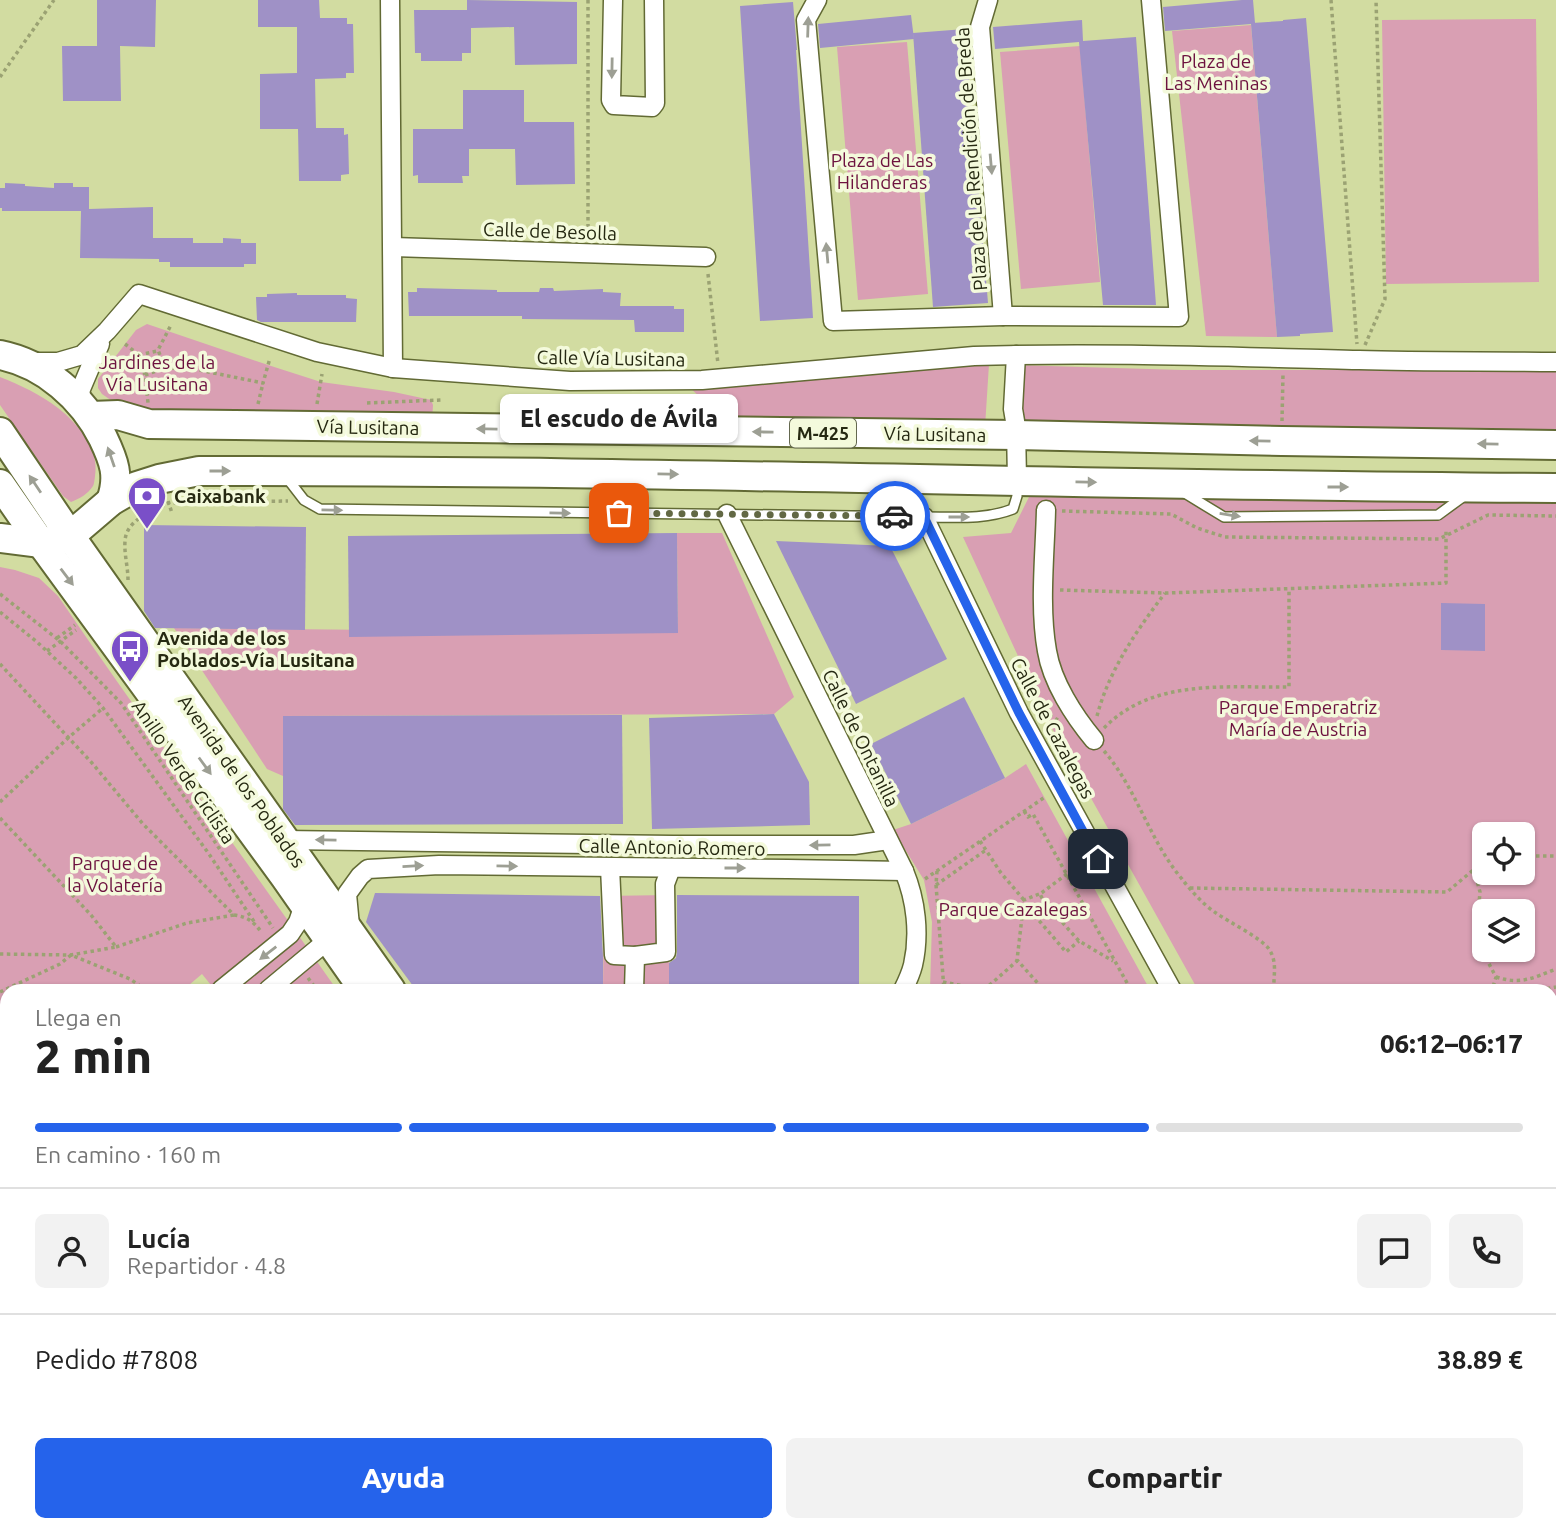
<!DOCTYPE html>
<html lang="es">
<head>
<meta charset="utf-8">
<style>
  body { margin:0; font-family:Ubuntu,sans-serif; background:#f2f2f2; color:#222; height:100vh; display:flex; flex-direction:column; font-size:26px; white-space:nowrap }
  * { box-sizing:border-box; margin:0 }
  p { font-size:23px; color:#767676 }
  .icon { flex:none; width:38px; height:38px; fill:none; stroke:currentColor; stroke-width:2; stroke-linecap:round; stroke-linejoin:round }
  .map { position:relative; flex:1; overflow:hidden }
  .details { position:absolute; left:0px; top:984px; width:1558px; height:548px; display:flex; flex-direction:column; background:#fff; border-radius:21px 21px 0 0; box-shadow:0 2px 5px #0004 }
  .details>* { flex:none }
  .tools { position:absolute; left:1472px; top:822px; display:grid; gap:14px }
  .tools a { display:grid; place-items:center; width:63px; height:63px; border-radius:10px; background:#fff; box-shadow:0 2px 5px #0004; font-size:35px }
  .pin { position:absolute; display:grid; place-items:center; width:60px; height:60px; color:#fff; margin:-30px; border-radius:14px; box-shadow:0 4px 10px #0006 }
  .courier { position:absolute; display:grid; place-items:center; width:70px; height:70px; margin:-35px; border:5px solid #2563eb; border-radius:50%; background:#fff; color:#222; box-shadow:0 2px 9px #0007 }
  .bubble { position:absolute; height:49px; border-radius:10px; background:#fff; box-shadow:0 2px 5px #0004; font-size:23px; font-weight:800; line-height:49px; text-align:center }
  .headline em { font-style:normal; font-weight:800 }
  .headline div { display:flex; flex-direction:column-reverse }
  .headline { display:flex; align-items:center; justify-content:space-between; height:119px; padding:0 35px }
  h1 { font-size:46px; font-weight:800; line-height:52px }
  .bar { display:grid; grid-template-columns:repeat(4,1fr); gap:10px 7px; align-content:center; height:84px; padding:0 35px }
  .bar i { height:9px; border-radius:5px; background:#e0e0e0 }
  .bar .selected { background:#2563eb }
  .bar p { grid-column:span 4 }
  .line { display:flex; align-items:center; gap:18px; padding:0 35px; border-top:2px solid #e0e0e0 }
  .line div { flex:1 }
  .round { display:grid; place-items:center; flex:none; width:74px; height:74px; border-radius:10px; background:#f2f2f2 }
  .primary-button { display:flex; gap:14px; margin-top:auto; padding:14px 35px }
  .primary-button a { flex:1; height:80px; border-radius:10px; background:#2563eb; color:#fff; font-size:28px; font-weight:800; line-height:80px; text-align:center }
  .primary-button a+a { background:#f2f2f2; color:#222 }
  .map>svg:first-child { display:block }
</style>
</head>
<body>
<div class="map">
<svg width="1556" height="1531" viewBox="0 0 1556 1531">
  <rect width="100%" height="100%" fill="#d2dca1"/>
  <g fill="#c7d390">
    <path d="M7 1217V1389L0 1381V1223Z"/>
    <path d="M123 1524H614L619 1531H129Z"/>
  </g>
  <g fill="#d99fb3" fill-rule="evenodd">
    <path d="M1536 19 1539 282 1386 284 1382 20Z"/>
    <path d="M1251 25 1277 337 1206 336 1172 31Z"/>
    <path d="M907 42 928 294 858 300 837 47Z"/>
    <path d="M1080 46 1100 282 1021 289 1000 52Z"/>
    <path d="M147 324 268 365 321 382 394 392 431 400 433 405 432 422 187 418 118 405 102 394 98 388V379L136 330Z"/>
    <path d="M989 364 985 427 700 422 701 398 689 387Z"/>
    <path d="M1015 365 1182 370H1556V436L1016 427Z"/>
    <path d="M0 377C20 385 40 394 58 408 77 423 100 449 95 476 95 477 94 485 93 486 88 494 79 499 71 502L63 496 0 405Z"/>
    <path d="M1031 493 1556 502V1531H1504L1500 1524H1550V990H1198L1048 721 963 537 1011 533ZM1484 835H1522V873H1484ZM1484 912H1522V950H1484Z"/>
    <path d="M677 533H722L794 697 774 714 283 716V776L267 769 174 628 678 633Z"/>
    <path d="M0 567 15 570 39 578 58 596C148 729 245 858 337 990H215L202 974 183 990H7V1142L0 1148Z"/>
    <path d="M1026 764 1150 990H930L932 922 924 880 893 830 911 824 1005 778Z"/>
    <path d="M669 895V990H603L604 896Z"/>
    <path d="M0 1475 7 1483V1524H43L49 1531H0Z"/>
    <path d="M645 1524H758L765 1531H651Z"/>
  </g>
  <g fill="#9f91c6">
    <path d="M97 0H156L155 47 120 46 121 101H63L62 46H97Z"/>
    <path d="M258 0H319L320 18H347V24H353L354 73H346V78L315 79 316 128H344V135L348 134 349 174 341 175V181H299L298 129H260V74L297 73V27H258Z"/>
    <path d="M467 0 577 2V64L515 65 514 27 471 28V53H462V61H421V53H415L414 10H467Z"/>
    <path d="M1242 0H1253L1255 23H1252L1283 21V20L1306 18 1333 332 1300 334V336L1277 337 1251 24 1165 31 1163 7Z"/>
    <path d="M793 2 797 50H796L813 318 760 321 740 6Z"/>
    <path d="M911 15 914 39 820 48 818 24Z"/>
    <path d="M1082 20 1083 41 1136 37 1156 305H1103L1079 42 995 49 993 27Z"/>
    <path d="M965 29 988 303 933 307 913 33Z"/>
    <path d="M463 90H524V122H574L575 184 516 185 515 149H469V176H462L463 183H418V175L413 176V129H463Z"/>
    <path d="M5 183 25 184V186L54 188V183H73V187H89V209L153 207V238H193V243H223V238L241 239V243H256V264H244V267H170V262H159V259L80 258 81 211H2V208H0V188H5Z"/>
    <path d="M417 288 497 290V292H539L540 288H553L554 291 603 289V292L621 293 620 306H674V309H684V332H635L634 320 522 319V316H409L408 292H417Z"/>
    <path d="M297 293V295H346V298L357 299 356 322H261L257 320 256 297H267V294Z"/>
    <path d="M144 525 306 527 305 630 155 628 144 611Z"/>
    <path d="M677 533 678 633 349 637 348 536Z"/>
    <path d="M776 541 890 546 947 659 856 704Z"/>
    <path d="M1441 603 1485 604V651L1441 650Z"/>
    <path d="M964 697 1005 778 911 824 871 744Z"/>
    <path d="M774 714 809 782 810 825 652 829 649 718Z"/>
    <path d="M622 715 623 824 295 825 283 809V716Z"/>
    <path d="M375 893 600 896 603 957V990H416L366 922Z"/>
    <path d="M677 895 859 896V990H669V963L676 958 677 952Z"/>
  </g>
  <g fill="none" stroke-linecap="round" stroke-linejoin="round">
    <g stroke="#626a34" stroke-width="12">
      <g id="lane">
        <path d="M287 478 304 500 320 509 924 517C954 517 985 520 1013 509L1017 496V485"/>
        <path d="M1183 492 1224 517 1438 515 1464 496"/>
      </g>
    </g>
    <g stroke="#626a34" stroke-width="21">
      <g id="street">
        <path d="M390 0 393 368"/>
        <path d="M613 0 611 100 614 105 652 107 655 103 654 0"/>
        <path d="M817 0 806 20 833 321 1003 316 1179 317 1151 0"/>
        <path d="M988 0 980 27 1003 316"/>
        <path d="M393 247 706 257"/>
        <path d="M1016 355 1013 409 1016 427 1017 480"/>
        <path d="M28 362H58L82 355 107 331 139 294 317 352 393 368 570 381 702 380 974 356C1103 352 1230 357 1359 360 1424 362 1490 361 1556 362"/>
        <path d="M79 403 81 389 100 344"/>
        <path d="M1046 510C1045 554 1039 607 1047 651 1052 682 1074 716 1094 740"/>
        <path d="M727 514 904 871C916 900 920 934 913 965 911 973 907 982 903 990"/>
        <path d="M924 517 1019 713 1172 990"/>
        <path d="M284 840 673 845H854L888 840"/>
        <path d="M610 867 614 955 635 956 666 952 665 884 671 868"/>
        <path d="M350 926 347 894 360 876 368 869 439 865 788 869 904 871"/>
        <path d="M221 990 290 934 298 922 304 905"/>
        <path d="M268 990 328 940 329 931"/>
        <path d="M634 990 635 956"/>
        <path d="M0 1179 7 1173"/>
        <path d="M0 1223 7 1217"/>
        <path d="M0 1381 7 1389"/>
        <path d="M0 1450 7 1458"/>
        <path d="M65 1524 70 1531"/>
        <path d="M123 1524 129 1531"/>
        <path d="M614 1524 619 1531"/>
        <path d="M1471 1524 1474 1531"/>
        <path d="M849 1531 856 1524"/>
        <path d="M1310 1531 1318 1524"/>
      </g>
    </g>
    <g stroke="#626a34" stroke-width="32">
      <g id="primary">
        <path d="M0 355C45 364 83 398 103 438 114 461 120 476 111 501"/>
        <path d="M91 416 118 415 149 424 1016 435 1282 441 1556 445"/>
        <path d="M0 432 70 536 391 990"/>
        <path d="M0 484 41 543 285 877 364 990"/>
        <path d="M0 538 41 543 70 536 111 501 137 486 159 479 199 471C652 470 1104 486 1556 488"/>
        <path d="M787 1524 794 1531"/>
        <path d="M817 1524 824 1531"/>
      </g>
    </g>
    <g stroke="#9ba273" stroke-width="3.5" stroke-dasharray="3.5 3.5" stroke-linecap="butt">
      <path d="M588 0V236"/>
      <path d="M1331 0 1357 344"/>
      <path d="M0 77 54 0"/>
      <path d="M708 274 718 364"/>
      <path d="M125 344 139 355 145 375 148 403"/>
      <path d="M1365 345 1385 299 1376 0"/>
      <path d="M139 355 157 351"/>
      <path d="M165 368 158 350 171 325"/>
      <path d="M145 375 165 368H189L263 383 270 358"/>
      <path d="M367 403 441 400"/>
      <path d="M258 404 263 383"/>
      <path d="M317 404 322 374"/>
      <path d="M1282 421 1283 374"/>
      <path d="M168 501 172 513"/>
      <path d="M1062 511 1171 514 1197 528 1225 537 1439 539 1488 515 1556 516"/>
      <path d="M128 580C128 567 124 554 125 541 126 520 152 511 169 503L288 501"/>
      <path d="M1060 590 1165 593 1446 583V530"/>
      <path d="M0 594 60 641 121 703 273 928"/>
      <path d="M0 612 37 642 76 678 103 708 209 854 255 923"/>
      <path d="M57 638 75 625"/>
      <path d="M47 651 76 630"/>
      <path d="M0 664 92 763 143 824 234 915C248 917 254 922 262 933"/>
      <path d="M1037 708 1058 720"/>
      <path d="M1097 716C1109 670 1137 630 1165 593"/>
      <path d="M1104 728C1153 678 1225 688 1289 687V589"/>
      <path d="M1104 751C1137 789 1149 840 1182 879 1191 891 1204 905 1216 913 1229 922 1261 938 1269 949 1278 963 1273 976 1274 990"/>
      <path d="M0 802 68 738 103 708"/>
      <path d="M1024 811 1028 817 1033 814 1131 990"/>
      <path d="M0 818 91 915 116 947 71 955 0 954"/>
      <path d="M980 841 1001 873 1024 900 1017 960 1044 990"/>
      <path d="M1522 856H1556"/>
      <path d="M1474 869 1480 892 1478 916 1480 947 1496 977 1492 990"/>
      <path d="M937 871 936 885 944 990"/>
      <path d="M1067 874 1040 894 1044 902 1079 941 1113 961"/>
      <path d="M925 879 1045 797"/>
      <path d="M936 885 986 850"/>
      <path d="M1190 888 1447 892 1484 861"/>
      <path d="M1039 894 1024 900 1030 910 1066 952 1079 941"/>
      <path d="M116 947 187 923 234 915"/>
      <path d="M1496 977C1521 985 1533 978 1556 969"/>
      <path d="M308 978 317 990"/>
      <path d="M943 982 985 990"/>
      <path d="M984 990 1017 961"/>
      <path d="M1540 990 1556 987"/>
      <path d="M0 992 60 964 71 955 130 979 146 990"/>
      <path d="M1550 1038 1556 1035"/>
      <path d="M1550 1064 1556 1055"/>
      <path d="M1550 1068 1553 1074 1556 1076"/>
      <path d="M1550 1111H1556"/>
      <path d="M1550 1238 1556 1245"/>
      <path d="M1550 1398 1556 1404"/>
      <path d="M638 1524 644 1531"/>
      <path d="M678 1524 682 1531"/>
      <path d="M715 1524 722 1531"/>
      <path d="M737 1524 743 1531"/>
      <path d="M1537 1524 1542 1531"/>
    </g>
    <use href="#lane" stroke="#fff" stroke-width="9"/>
    <use href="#street" stroke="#fff" stroke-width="18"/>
    <use href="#primary" stroke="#fff" stroke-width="28"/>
  </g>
  <defs><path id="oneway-solid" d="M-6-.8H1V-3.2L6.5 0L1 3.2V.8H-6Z" transform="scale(1.75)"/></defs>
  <g fill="#9d9f94">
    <use href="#oneway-solid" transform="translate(808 27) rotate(-88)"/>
    <use href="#oneway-solid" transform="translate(612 68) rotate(91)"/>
    <use href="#oneway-solid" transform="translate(991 164) rotate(85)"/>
    <use href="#oneway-solid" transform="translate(827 253) rotate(-95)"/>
    <use href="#oneway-solid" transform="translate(487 429) rotate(-179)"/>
    <use href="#oneway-solid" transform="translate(763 432) rotate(-179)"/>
    <use href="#oneway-solid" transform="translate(1260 441) rotate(-179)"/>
    <use href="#oneway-solid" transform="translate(1488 444) rotate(-179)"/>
    <use href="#oneway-solid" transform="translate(111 457) rotate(-109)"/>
    <use href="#oneway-solid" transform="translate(220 471)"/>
    <use href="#oneway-solid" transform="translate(668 474) rotate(1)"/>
    <use href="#oneway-solid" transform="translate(1086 482) rotate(1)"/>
    <use href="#oneway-solid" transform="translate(35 484) rotate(-124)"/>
    <use href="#oneway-solid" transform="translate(1338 487)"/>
    <use href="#oneway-solid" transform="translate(332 510) rotate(1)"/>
    <use href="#oneway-solid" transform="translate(560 513) rotate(1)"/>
    <use href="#oneway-solid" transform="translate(1230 515) rotate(9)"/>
    <use href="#oneway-solid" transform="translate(959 517)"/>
    <use href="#oneway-solid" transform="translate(67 577) rotate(53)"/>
    <use href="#oneway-solid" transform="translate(205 766) rotate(54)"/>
    <use href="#oneway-solid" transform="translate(326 840) rotate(-179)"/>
    <use href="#oneway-solid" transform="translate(820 845) rotate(179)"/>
    <use href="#oneway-solid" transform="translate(413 866) rotate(-3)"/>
    <use href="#oneway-solid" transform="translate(507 866) rotate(1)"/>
    <use href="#oneway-solid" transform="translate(735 868)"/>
    <use href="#oneway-solid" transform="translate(268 953) rotate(142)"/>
  </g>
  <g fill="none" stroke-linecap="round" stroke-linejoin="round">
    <path stroke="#626844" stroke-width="7" stroke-dasharray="0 12.6" d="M619 513 895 516"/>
    <path stroke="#2563eb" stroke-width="9" d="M895 516 924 517 1019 713 1098 859"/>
  </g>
  <defs>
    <g id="bank-pin" transform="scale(2.0125)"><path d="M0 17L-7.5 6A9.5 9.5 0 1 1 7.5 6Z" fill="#7a4fc8" stroke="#f4fadc"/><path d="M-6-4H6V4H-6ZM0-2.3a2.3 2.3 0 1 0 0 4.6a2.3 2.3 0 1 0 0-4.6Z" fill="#fff"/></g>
    <g id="bus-pin" transform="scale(2.0125)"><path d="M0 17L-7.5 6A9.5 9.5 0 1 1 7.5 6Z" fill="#7a4fc8" stroke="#f4fadc"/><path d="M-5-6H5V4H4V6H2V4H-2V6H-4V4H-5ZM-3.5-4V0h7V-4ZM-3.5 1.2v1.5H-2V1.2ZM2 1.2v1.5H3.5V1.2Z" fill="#fff"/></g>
  </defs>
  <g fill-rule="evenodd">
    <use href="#bank-pin" x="147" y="496"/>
    <use href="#bus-pin" x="130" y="649"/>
  </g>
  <g text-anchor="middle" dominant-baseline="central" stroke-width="7" stroke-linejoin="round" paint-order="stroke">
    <rect fill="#f4fadc" stroke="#64684f" stroke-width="2" x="790" y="418.5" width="66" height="29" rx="5"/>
    <g font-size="18" font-weight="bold" fill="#262912">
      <text x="823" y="433">M-425</text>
    </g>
    <g font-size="19" fill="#6d123f" stroke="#f4fadc">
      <text x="1216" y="61">Plaza de<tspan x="1216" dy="22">Las Meninas</tspan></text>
      <text x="882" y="160">Plaza de Las<tspan x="882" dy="22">Hilanderas</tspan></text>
      <text x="157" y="362">Jardines de la<tspan x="157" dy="22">Vía Lusitana</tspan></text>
      <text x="1298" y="707">Parque Emperatriz<tspan x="1298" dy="22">María de Austria</tspan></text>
      <text x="115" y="863">Parque de<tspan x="115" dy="22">la Volatería</tspan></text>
      <text x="1013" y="909">Parque Cazalegas</text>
    </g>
    <g font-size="19" fill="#262912" stroke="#f4fadc">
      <text transform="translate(971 159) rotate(-94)">Plaza de La Rendición de Breda</text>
      <text transform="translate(550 231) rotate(2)">Calle de Besolla</text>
      <text transform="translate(611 358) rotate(1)">Calle Vía Lusitana</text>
      <text transform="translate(368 427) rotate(1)">Vía Lusitana</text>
      <text transform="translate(935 434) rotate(1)">Vía Lusitana</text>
      <text transform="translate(1053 728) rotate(62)">Calle de Cazalegas</text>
      <text transform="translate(861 738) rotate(64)">Calle de Ontanilla</text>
      <text transform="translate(184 772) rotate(56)">Anillo Verde Ciclista</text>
      <text transform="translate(242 781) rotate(55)">Avenida de los Poblados</text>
      <text transform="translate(672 847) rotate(1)">Calle Antonio Romero</text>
    </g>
    <g font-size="19" font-weight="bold" fill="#262912" stroke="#f4fadc" text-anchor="start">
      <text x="174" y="496">Caixabank</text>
      <text x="157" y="638">Avenida de los<tspan x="157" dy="22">Poblados-Vía Lusitana</tspan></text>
    </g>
  </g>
</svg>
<div class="tools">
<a><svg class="icon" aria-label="locate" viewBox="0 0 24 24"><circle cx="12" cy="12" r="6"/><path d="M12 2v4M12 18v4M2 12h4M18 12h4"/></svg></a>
<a><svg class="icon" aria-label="layers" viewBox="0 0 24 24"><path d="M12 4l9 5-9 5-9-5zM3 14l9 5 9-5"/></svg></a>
</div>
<div class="pin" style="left:619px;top:513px;background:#ea580c"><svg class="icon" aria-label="bag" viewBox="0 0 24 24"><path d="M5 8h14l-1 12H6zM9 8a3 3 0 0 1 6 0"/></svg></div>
<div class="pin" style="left:1098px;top:859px;background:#1f2937"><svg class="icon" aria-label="home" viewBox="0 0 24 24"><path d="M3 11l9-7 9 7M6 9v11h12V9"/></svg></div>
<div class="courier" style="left:895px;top:516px"><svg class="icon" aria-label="car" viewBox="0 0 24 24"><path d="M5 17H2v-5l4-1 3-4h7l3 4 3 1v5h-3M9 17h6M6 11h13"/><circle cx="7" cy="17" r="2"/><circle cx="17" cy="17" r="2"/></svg></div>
<div class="bubble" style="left:500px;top:394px;width:238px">El escudo de Ávila</div>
<section class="details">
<div class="headline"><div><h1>2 min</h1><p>Llega en</p></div><em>06:12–06:17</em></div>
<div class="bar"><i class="selected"></i><i class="selected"></i><i class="selected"></i><i></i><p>En camino · 160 m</p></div>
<div class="line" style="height:126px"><a class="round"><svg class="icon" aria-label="person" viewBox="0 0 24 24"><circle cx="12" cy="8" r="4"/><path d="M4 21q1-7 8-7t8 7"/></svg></a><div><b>Lucía</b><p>Repartidor · 4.8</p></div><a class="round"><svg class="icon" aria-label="chat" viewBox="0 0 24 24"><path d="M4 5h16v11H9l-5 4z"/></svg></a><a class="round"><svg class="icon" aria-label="phone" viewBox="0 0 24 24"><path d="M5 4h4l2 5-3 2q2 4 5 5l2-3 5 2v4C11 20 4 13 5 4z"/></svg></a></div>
<div class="line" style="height:91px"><div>Pedido #7808</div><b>38.89 €</b></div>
<div class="primary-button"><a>Ayuda</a><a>Compartir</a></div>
</section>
</div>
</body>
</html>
